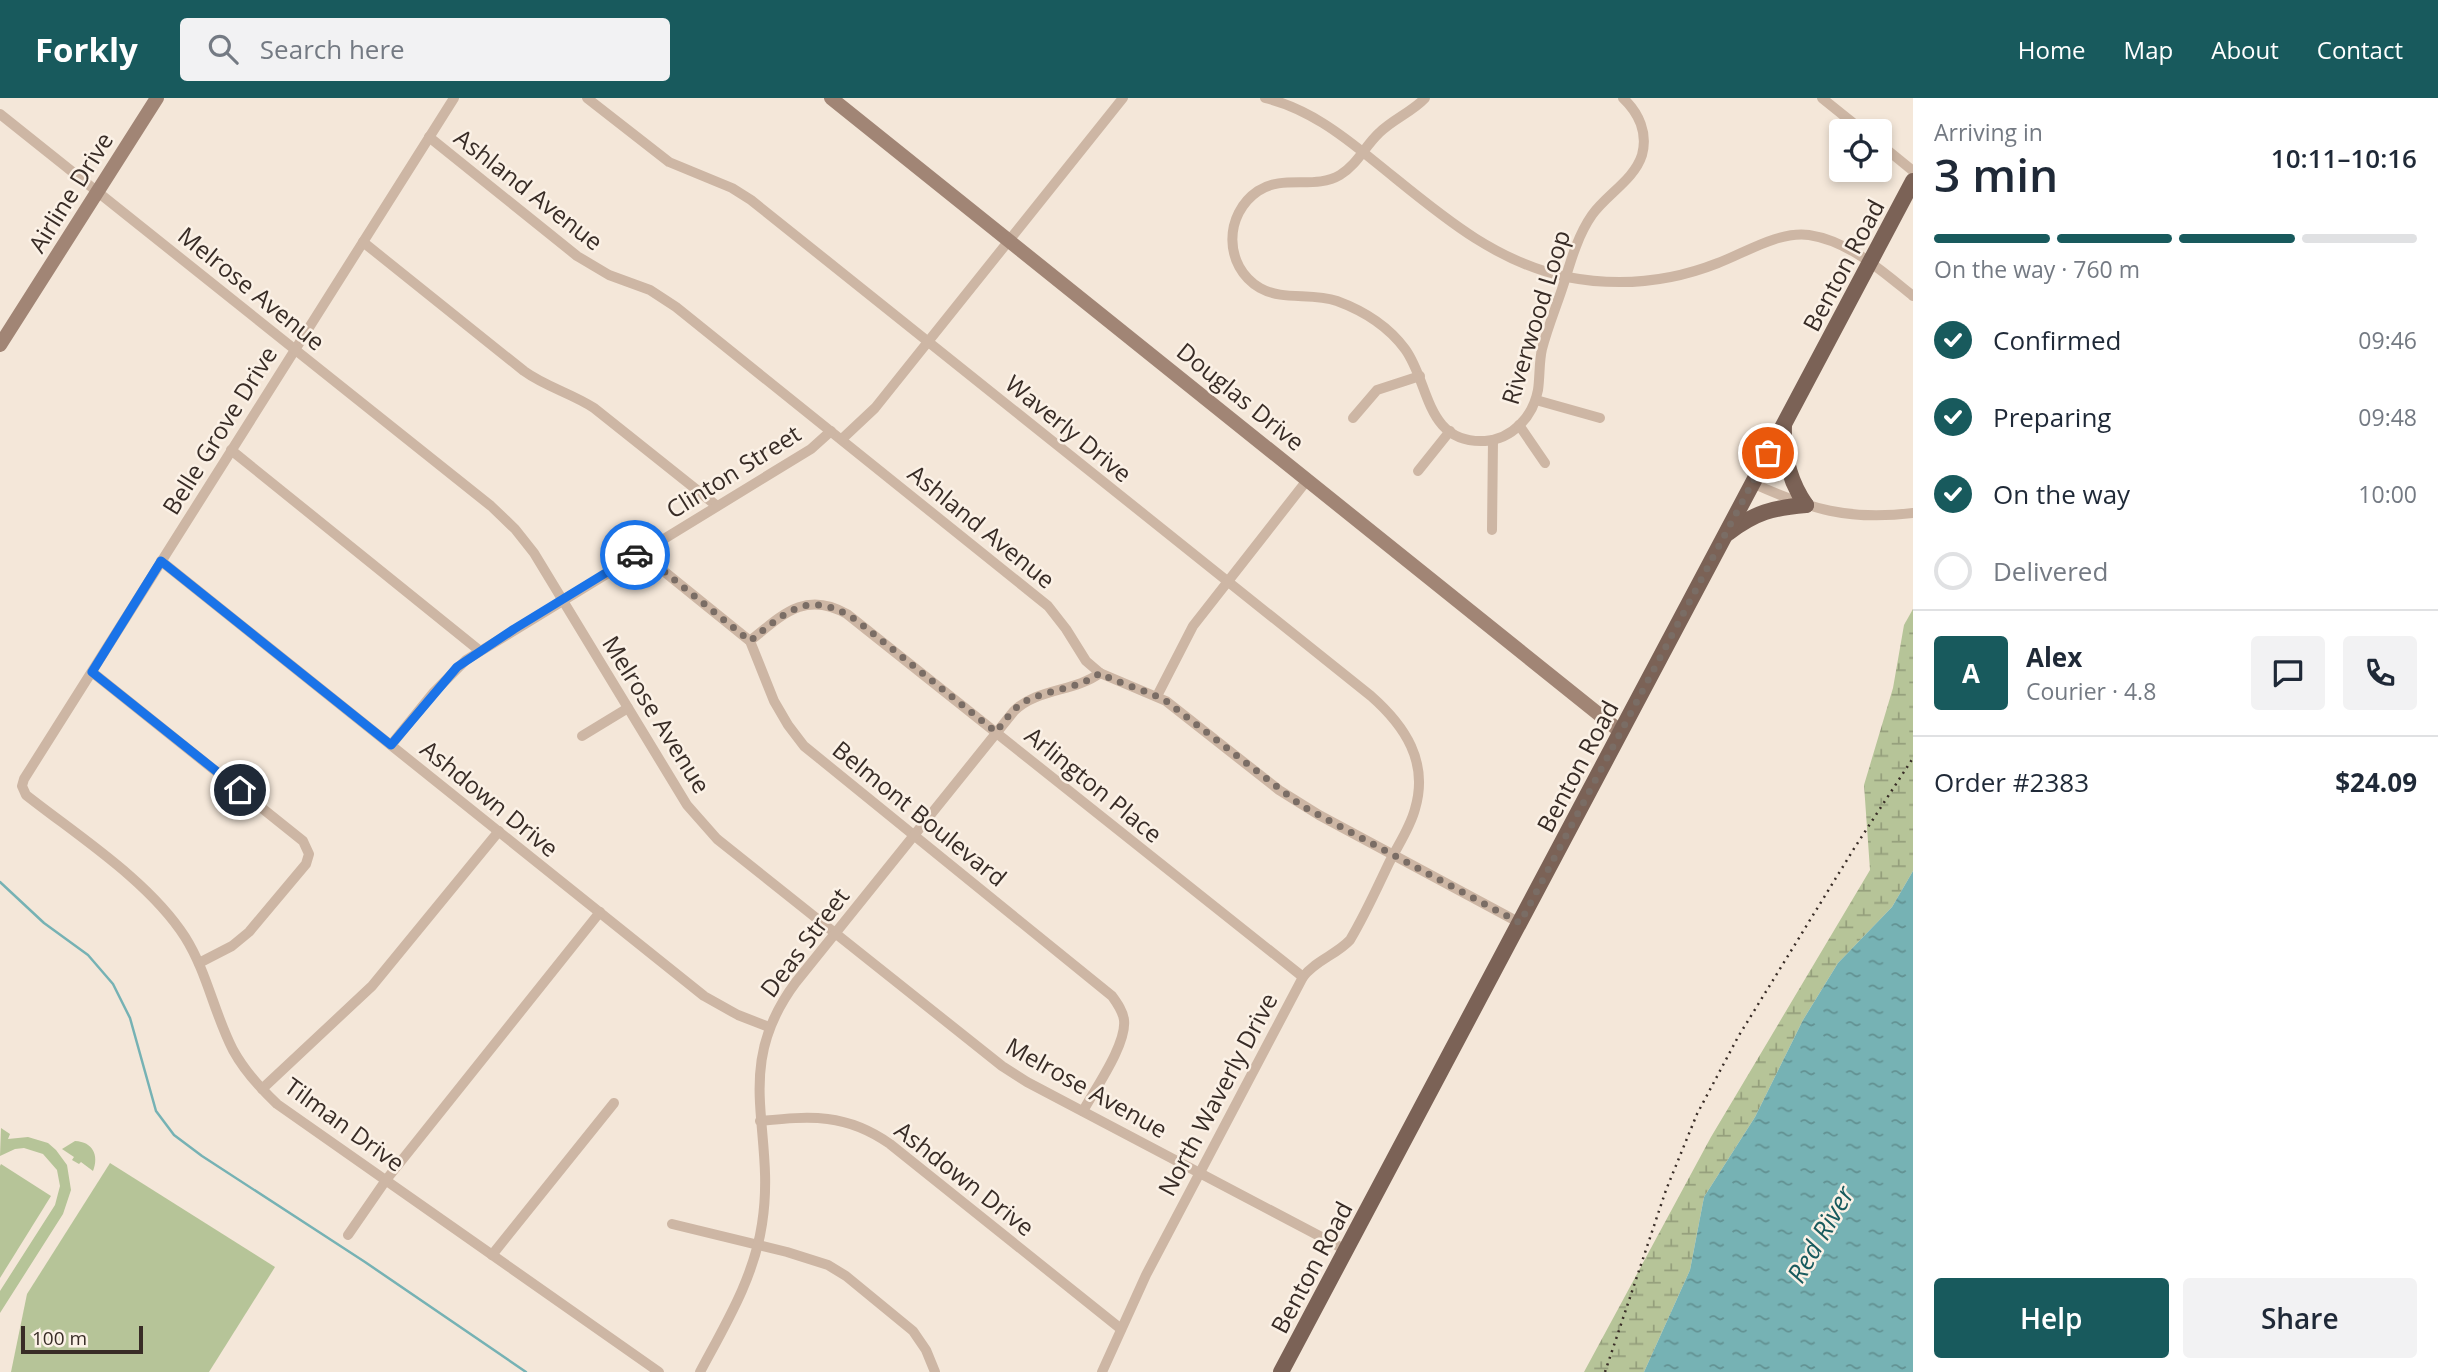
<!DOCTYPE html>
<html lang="en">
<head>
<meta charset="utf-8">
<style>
  body { margin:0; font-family:"Open Sans",sans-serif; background:#f2f2f3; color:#1f2937; height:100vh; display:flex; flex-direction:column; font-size:26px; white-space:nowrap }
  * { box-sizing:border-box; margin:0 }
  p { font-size:23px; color:#747a83 }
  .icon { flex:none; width:38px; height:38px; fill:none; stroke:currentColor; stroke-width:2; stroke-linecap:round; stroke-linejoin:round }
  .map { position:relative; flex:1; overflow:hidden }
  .side { display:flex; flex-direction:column; background:#fff; width:525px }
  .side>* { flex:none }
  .controls { position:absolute; left:1829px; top:21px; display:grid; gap:14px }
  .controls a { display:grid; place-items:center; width:63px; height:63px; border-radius:7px; background:#fff; box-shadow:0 4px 10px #0003; font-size:35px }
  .scale { position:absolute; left:21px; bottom:18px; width:122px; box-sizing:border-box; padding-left:7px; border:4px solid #382c26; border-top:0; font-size:19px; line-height:24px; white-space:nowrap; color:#382c26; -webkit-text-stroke:5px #fbf1e6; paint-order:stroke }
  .pin { position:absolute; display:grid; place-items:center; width:60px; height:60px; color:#fff; margin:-30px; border:4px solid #fff; border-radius:50%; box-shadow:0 2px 7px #0007 }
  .courier { position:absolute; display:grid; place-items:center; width:70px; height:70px; margin:-35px; border:5px solid #1a73e8; border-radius:50%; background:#fff; color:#222; box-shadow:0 2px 9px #0007 }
  .summary em { font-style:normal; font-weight:600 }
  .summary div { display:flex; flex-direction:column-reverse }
  .summary { display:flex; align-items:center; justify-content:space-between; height:119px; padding:0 21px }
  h1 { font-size:46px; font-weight:600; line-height:52px }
  .bar { display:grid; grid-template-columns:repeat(4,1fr); gap:10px 7px; align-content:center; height:84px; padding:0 21px }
  .bar i { height:9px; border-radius:5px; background:#e0e1e3 }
  .bar .active { background:#185a5d }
  .bar p { grid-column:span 4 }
  .line { display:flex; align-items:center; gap:18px; padding:0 21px; border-top:2px solid #e0e1e3 }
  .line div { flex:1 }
  .round { display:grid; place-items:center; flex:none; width:74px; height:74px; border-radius:7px; background:#f2f2f3 }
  ol { padding:0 21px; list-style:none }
  li { display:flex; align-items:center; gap:21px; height:77px }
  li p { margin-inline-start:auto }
  li .icon { padding:7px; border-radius:50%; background:#185a5d; color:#fff; stroke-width:4 }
  li:last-child { color:#747a83 }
  li i { width:38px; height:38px; border:4px solid #e0e1e3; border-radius:50% }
  .button { display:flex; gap:14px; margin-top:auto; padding:14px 21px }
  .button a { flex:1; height:80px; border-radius:7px; background:#185a5d; color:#fff; font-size:28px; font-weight:600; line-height:80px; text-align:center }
  .button a+a { background:#f2f2f3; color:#1f2937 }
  header { display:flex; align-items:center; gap:42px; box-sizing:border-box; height:98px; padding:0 35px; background:#185a5d; color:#fff }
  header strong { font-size:33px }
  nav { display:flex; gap:38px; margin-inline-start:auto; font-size:24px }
  .search { width:490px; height:63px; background:#f2f2f3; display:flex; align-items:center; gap:18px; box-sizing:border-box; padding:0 24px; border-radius:7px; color:#747a83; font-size:26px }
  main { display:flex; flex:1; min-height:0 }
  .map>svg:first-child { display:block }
</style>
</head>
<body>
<header>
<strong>Forkly</strong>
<div class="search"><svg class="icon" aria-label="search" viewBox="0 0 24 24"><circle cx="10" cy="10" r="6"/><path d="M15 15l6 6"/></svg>Search here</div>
<nav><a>Home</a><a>Map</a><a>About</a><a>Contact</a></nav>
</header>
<main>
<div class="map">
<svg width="1913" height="1274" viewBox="0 0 1913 1274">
  <defs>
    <pattern id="wetland-marsh" width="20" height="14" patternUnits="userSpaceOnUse" patternTransform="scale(1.75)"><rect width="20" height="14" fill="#b6c498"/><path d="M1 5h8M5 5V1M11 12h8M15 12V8" fill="none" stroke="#959f7c"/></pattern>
    <pattern id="water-ripples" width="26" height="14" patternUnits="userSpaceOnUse" patternTransform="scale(1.75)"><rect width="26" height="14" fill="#76b2b4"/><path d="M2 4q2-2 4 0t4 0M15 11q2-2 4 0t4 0" fill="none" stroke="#629192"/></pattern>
  </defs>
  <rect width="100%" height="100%" fill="#f4e7d9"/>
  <g fill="#b6c498">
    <path d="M1 1030 10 1036 8 1041 28 1039 48 1045 56 1052 67 1067 71 1092 63 1116 0 1215V1193L55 1107 60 1088 57 1072 43 1056 24 1050 15 1051 0 1058Z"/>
    <path d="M75 1043C93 1044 99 1057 93 1073L81 1064 79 1066 72 1062 74 1059 62 1051Z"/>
    <path d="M110 1065 275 1169 209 1274H11L27 1196Z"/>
    <path d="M1 1066 51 1098 0 1180V1068Z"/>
  </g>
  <path fill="url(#wetland-marsh)" d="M1913 511V773L1892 809 1838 865 1803 922 1755 1019 1704 1099 1690 1172 1644 1274H1584L1711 1039 1870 772 1864 687 1893 590 1904 527Z"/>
  <path fill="url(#water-ripples)" d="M1913 773V1274H1644L1690 1172 1704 1099 1755 1019 1803 922 1838 865 1892 809Z"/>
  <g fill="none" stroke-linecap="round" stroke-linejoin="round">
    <path stroke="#76b2b4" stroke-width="2.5" d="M0 784 44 825 88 857 113 886 130 920 156 1013 174 1037 202 1058 365 1164 526 1274"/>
    <g stroke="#cdb6a4" stroke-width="10">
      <path d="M454 0 24 681 22 688 26 697C78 738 149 783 185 839 207 874 214 915 233 952 244 972 260 990 277 1006L659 1274"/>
      <path d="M587 0 669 64 732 90 751 102 1371 598C1405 628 1429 664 1415 711 1410 730 1398 747 1389 765 1377 790 1365 817 1350 842 1336 857 1316 862 1303 879L1146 1177 1102 1274"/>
      <path d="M1265 0C1307 10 1341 36 1374 63 1434 111 1490 163 1567 179 1619 189 1670 184 1718 165 1745 155 1778 133 1809 137 1849 143 1882 173 1913 198"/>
      <path d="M1425 0C1412 14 1393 21 1379 35 1365 48 1357 67 1340 77 1315 92 1283 76 1258 93 1224 116 1223 168 1260 190 1283 203 1312 194 1337 203 1364 213 1388 228 1405 251 1430 285 1425 346 1485 343 1512 341 1533 319 1538 292 1540 278 1539 264 1542 251 1548 228 1557 207 1564 185 1571 162 1578 137 1592 117 1607 96 1634 82 1642 57 1648 35 1639 15 1623 0"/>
      <path d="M1822 0 1863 33"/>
      <path d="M0 16 491 408 515 431 534 455 687 707 717 741 1002 968 1027 984 1346 1152"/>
      <path d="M429 39 577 158 609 177 650 192 676 209 1048 508 1066 531 1086 563 1100 575 1166 603 1279 692 1319 717 1520 825"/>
      <path d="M1880 46 1913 73"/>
      <path d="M363 144 524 273C546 289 571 295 594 310L717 408"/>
      <path d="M1536 302 1600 320"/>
      <path d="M1353 320 1377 292 1420 278"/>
      <path d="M1519 327 1545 365"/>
      <path d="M842 341 875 310 1123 0"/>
      <path d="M231 352 480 553"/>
      <path d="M1418 373 1450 333"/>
      <path d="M1752 385C1810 411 1848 423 1913 415"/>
      <path d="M1492 432 1493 342"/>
      <path d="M640 454 750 543 774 603 788 627 804 648 1112 898C1117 905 1123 913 1124 922 1127 946 1095 991 1083 1013"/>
      <path d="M161 463 704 898 738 917 769 929"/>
      <path d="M750 543C782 517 805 492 847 516L1303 879"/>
      <path d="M92 574 303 743 309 756 306 766 249 834 232 848 199 865"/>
      <path d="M1157 598 1193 528 1308 381"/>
      <path d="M582 638 628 610"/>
      <path d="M391 647 434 594 466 562 811 351 831 333"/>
      <path d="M262 991 372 888 499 733"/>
      <path d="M760 1023C811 1018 846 1015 890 1046L1121 1231"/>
      <path d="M672 1126 787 1154 828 1167 846 1178 913 1233 926 1252 935 1274"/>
      <path d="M348 1137 386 1082 600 814"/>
      <path d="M492 1157 614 1005"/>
      <path d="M700 1274C725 1227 754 1180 762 1126 777 1032 730 972 796 884L1014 613C1037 590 1075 594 1100 575"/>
    </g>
    <g stroke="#a18575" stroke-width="14">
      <path d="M831 0 1621 634"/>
      <path d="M0 247 157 0"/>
    </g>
    <g stroke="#7b6256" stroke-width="16">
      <path d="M1784 327C1783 356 1789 383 1806 407"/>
      <path d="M1728 435C1756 414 1772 410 1806 407"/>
      <path d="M1281 1274 1913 83"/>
    </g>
    <path stroke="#382c26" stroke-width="2.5" stroke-dasharray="2 5" stroke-linecap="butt" d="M1605 1274 1666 1092 1697 1016 1738 939 1855 749 1913 660"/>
  </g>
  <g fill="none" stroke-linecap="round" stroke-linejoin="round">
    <path stroke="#7a6d65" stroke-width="7" stroke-dasharray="0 12.6" d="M635 457 640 454 750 543C788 512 809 491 856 522L996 634C1004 624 1012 612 1022 605 1047 591 1077 592 1100 575 1121 587 1145 591 1166 603L1302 708 1520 825 1768 355"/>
    <path stroke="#1a73e8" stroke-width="9" d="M240 692 92 574 161 463 391 647 457 569 514 531 635 457"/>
  </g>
  <g text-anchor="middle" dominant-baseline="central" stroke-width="5" stroke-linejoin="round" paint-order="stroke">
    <g font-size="24" fill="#382c26" stroke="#fbf1e6">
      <text transform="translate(529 91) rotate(38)">Ashland Avenue</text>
      <text transform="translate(70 94) rotate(-58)">Airline Drive</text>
      <text transform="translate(1843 167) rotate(-62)">Benton Road</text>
      <text transform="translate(252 190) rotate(39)">Melrose Avenue</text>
      <text transform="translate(1535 219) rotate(-73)">Riverwood Loop</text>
      <text transform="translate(1241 298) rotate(39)">Douglas Drive</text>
      <text transform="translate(1069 330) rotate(39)">Waverly Drive</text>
      <text transform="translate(219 332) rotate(-58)">Belle Grove Drive</text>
      <text transform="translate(733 373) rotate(-32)">Clinton Street</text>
      <text transform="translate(982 428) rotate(39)">Ashland Avenue</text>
      <text transform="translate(657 616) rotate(58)">Melrose Avenue</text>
      <text transform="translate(1577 668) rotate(-62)">Benton Road</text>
      <text transform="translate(1094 686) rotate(39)">Arlington Place</text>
      <text transform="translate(490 700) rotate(39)">Ashdown Drive</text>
      <text transform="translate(920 715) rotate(39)">Belmont Boulevard</text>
      <text transform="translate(804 844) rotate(-53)">Deas Street</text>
      <text transform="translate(1087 989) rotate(29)">Melrose Avenue</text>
      <text transform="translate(1217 996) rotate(-62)">North Waverly Drive</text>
      <text transform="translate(345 1026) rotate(36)">Tilman Drive</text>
      <text transform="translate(965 1080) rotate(38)">Ashdown Drive</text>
      <text transform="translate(1311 1169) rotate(-62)">Benton Road</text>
    </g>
    <g font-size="26" font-style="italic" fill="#185a5d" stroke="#fbf1e6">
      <text transform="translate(1820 1136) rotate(-60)">Red River</text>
    </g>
  </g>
</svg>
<div class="controls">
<a><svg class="icon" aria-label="locate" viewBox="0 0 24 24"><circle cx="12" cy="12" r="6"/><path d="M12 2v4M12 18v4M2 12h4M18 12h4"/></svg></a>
</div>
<div class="scale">100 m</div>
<div class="pin" style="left:1768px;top:355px;background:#ea580c"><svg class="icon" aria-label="bag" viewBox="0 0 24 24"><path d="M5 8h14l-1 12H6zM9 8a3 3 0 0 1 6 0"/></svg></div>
<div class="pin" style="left:240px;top:692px;background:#1f2937"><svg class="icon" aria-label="home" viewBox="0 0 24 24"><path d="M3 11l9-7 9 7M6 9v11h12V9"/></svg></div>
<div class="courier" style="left:635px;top:457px"><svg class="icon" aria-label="car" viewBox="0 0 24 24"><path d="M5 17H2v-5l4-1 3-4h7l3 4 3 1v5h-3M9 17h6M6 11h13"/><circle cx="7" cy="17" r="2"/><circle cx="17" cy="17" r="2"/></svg></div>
</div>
<section class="side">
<div class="summary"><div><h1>3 min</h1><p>Arriving in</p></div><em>10:11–10:16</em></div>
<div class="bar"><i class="active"></i><i class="active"></i><i class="active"></i><i></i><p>On the way · 760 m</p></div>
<ol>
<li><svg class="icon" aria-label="check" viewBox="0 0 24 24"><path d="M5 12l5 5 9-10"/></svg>Confirmed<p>09:46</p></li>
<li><svg class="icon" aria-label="check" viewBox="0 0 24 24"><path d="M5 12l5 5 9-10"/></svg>Preparing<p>09:48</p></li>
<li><svg class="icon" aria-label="check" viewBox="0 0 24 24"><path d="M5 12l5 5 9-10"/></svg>On the way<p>10:00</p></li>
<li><i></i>Delivered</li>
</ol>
<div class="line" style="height:126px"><b class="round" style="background:#185a5d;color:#fff">A</b><div><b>Alex</b><p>Courier · 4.8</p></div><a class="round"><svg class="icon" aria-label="chat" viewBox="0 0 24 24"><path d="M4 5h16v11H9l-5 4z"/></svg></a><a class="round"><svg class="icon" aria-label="phone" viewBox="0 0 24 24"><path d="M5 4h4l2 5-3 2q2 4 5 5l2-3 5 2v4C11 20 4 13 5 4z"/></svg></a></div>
<div class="line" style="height:91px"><div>Order #2383</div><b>$24.09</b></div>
<div class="button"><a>Help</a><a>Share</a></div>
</section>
</main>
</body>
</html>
